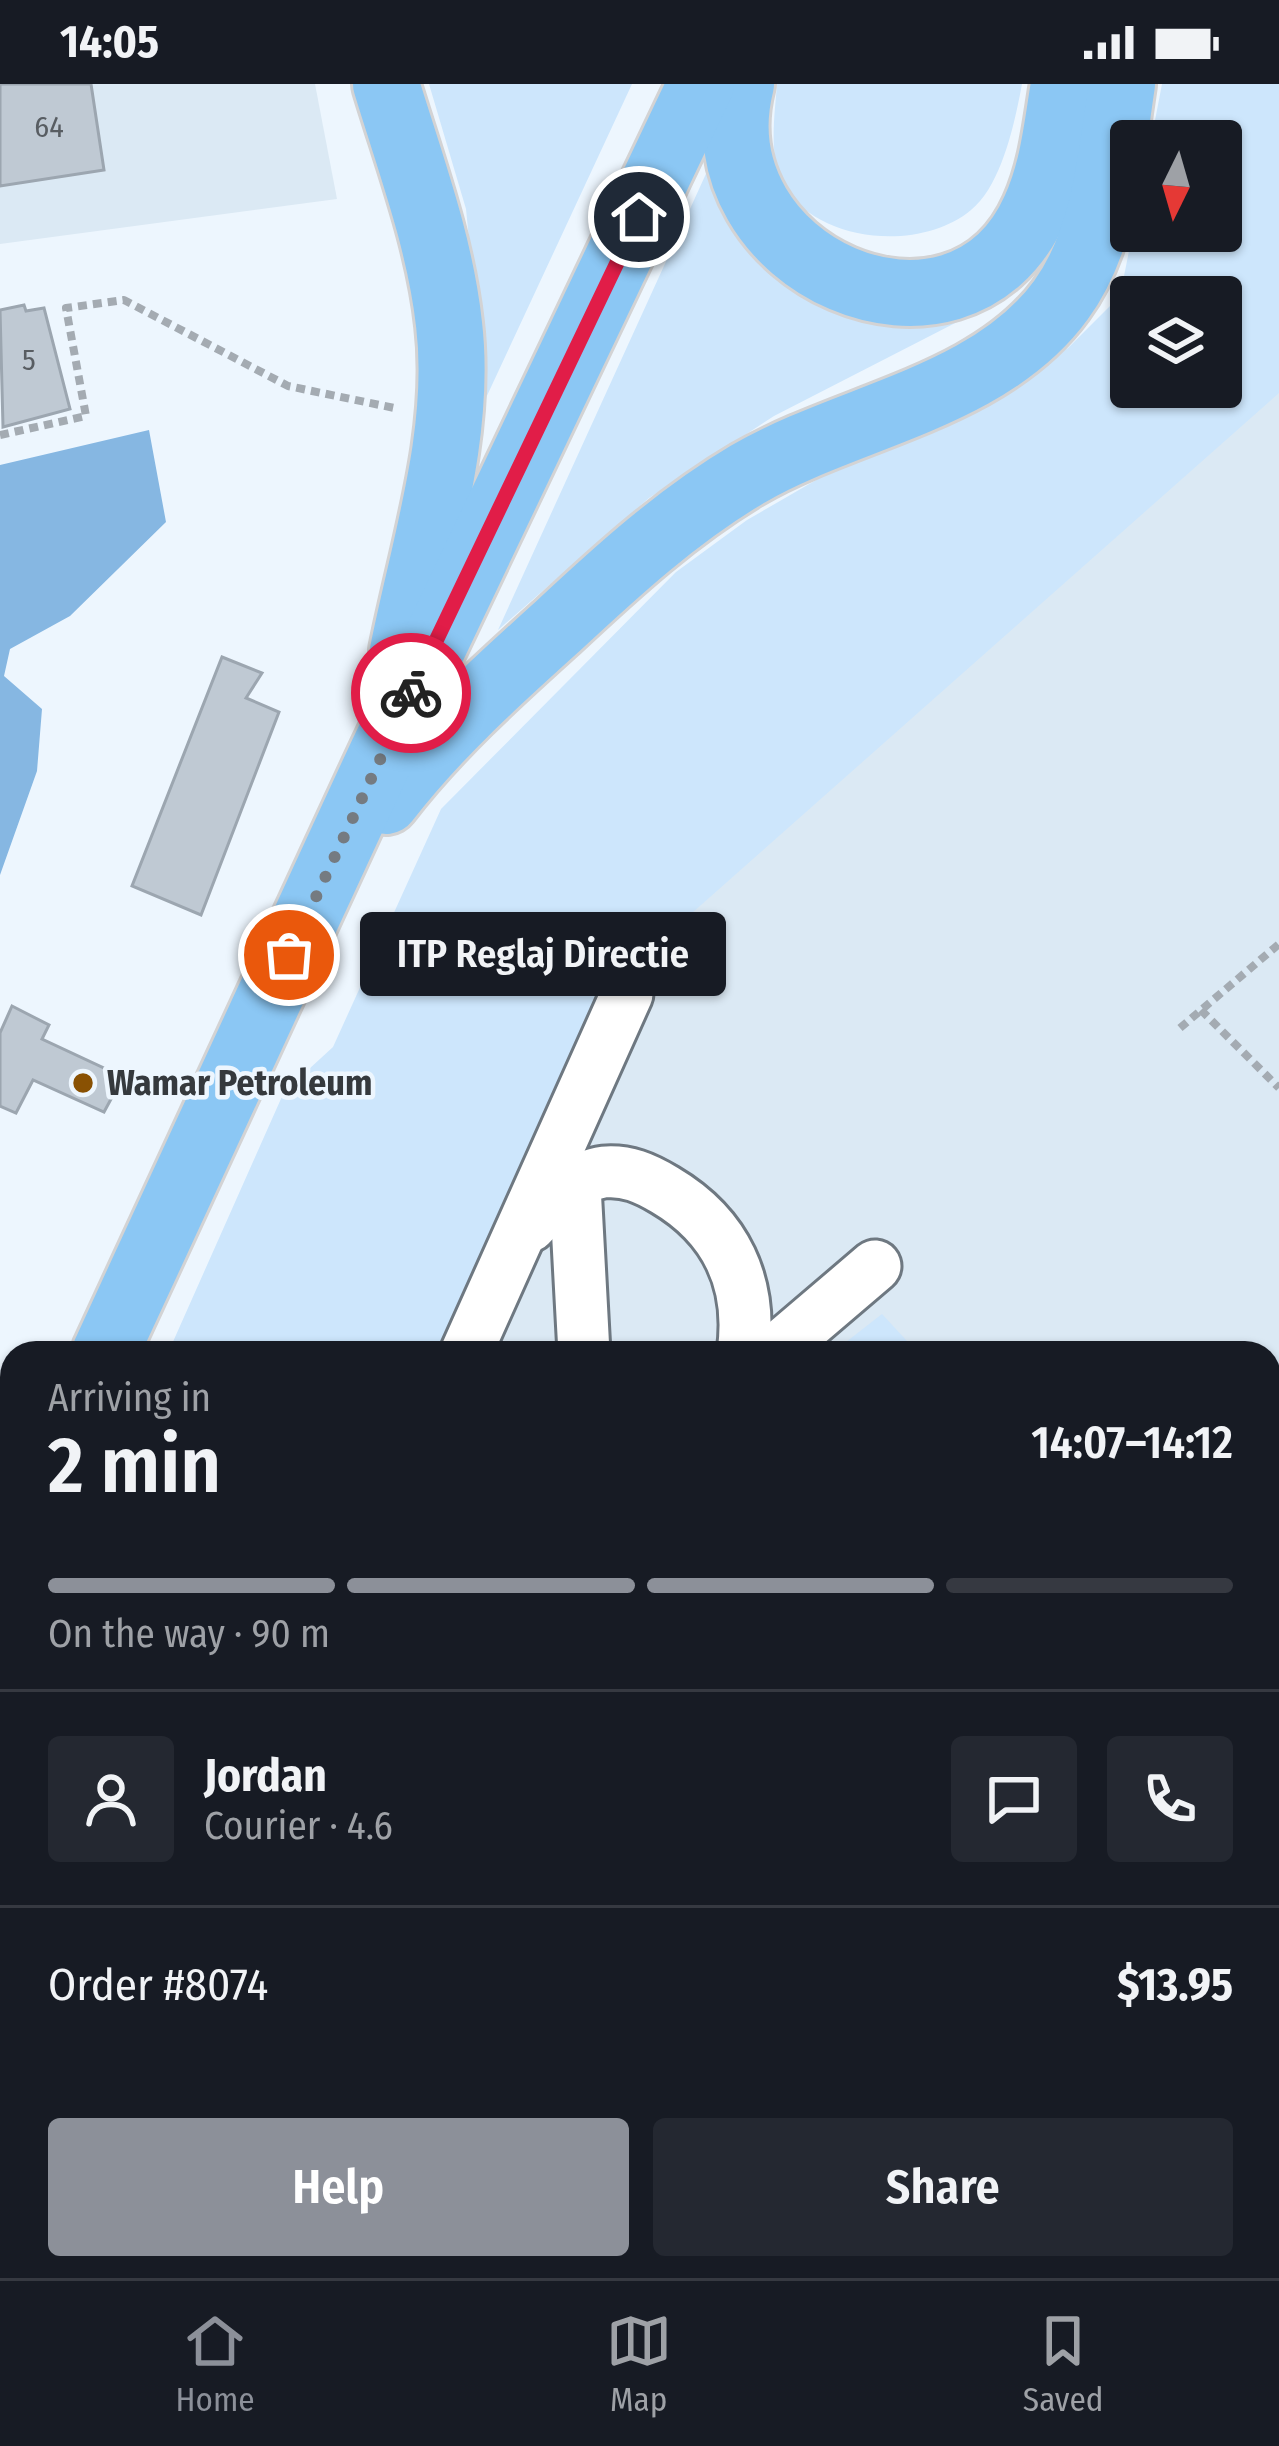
<!DOCTYPE html>
<html lang="en">
<head>
<meta charset="utf-8">
<style>
  body { margin:0; font-family:"Fira Sans Condensed",sans-serif; background:#242831; color:#f1f3f6; height:100vh; display:flex; flex-direction:column; font-size:45px; white-space:nowrap }
  * { box-sizing:border-box; margin:0 }
  p { font-size:39px; color:#9ea1a6 }
  .icon { flex:none; width:66px; height:66px; fill:none; stroke:currentColor; stroke-width:2; stroke-linecap:round; stroke-linejoin:round }
  .map { position:relative; flex:1; overflow:hidden }
  .side { position:absolute; left:0px; top:1257px; width:1281px; height:939px; display:flex; flex-direction:column; background:#171b24; border-radius:36px 36px 0 0; box-shadow:0 3px 9px #0004 }
  .side>* { flex:none }
  .needle { width:78px; rotate:185deg }
  .controls { position:absolute; left:1110px; top:36px; display:grid; gap:24px }
  .controls a { display:grid; place-items:center; width:132px; height:132px; border-radius:12px; background:#171b24; box-shadow:0 3px 9px #0004; font-size:60px }
  .pin { position:absolute; display:grid; place-items:center; width:102px; height:102px; color:#fff; margin:-51px; border:6px solid #fff; border-radius:50%; box-shadow:0 3px 12px #0007 }
  .courier { position:absolute; display:grid; place-items:center; width:120px; height:120px; margin:-60px; border:9px solid #e11d48; border-radius:50%; background:#fff; color:#222; box-shadow:0 3px 15px #0007 }
  .bubble { position:absolute; height:84px; border-radius:12px; background:#171b24; box-shadow:0 3px 9px #0004; font-size:39px; font-weight:600; line-height:84px; text-align:center }
  .overview em { font-style:normal; font-weight:600 }
  .overview div { display:flex; flex-direction:column-reverse }
  .overview { display:flex; align-items:center; justify-content:space-between; height:204px; padding:0 48px }
  h1 { font-size:78px; font-weight:600; line-height:90px }
  .bar { display:grid; grid-template-columns:repeat(4,1fr); gap:18px 12px; align-content:center; height:144px; padding:0 48px }
  .bar i { height:15px; border-radius:9px; background:#363941 }
  .bar .current { background:#8c9099 }
  .bar p { grid-column:span 4 }
  .line { display:flex; align-items:center; gap:30px; padding:0 48px; border-top:3px solid #363941 }
  .line div { flex:1 }
  .round { display:grid; place-items:center; flex:none; width:126px; height:126px; border-radius:12px; background:#242831 }
  .action { display:flex; gap:24px; margin-top:auto; padding:24px 48px }
  .action a { flex:1; height:138px; border-radius:12px; background:#8c9099; color:#fff; font-size:48px; font-weight:600; line-height:138px; text-align:center }
  .action a+a { background:#242831; color:#f1f3f6 }
  .status { display:flex; justify-content:space-between; align-items:center; height:84px; padding:0 60px; background:#171b24; direction:ltr }
  .status svg { height:33px; fill:currentColor }
  .tab-bar { display:flex; justify-content:space-around; align-items:center; height:168px; border-top:3px solid #363941; background:#171b24; font-size:33px; color:#9ea1a6 }
  .tab-bar a { display:grid; justify-items:center; gap:6px }
  .tab-bar .current { color:#8c9099 }
  .map>svg:first-child { display:block }
</style>
</head>
<body>
<div class="status"><b>14:05</b><svg viewBox="0 0 49 12"><path d="M0 12V9h3v3zM5 12V6h3v6zM10 12V3h3v9zM15 12V0h3v12zM26 1h20v11H26zM47 4h2v5h-2z"/></svg></div>
<div class="map">
<svg width="1279" height="2194" viewBox="0 0 1279 2194">
  <rect width="100%" height="100%" fill="#edf6fe"/>
  <g fill="#dbe9f4">
    <path d="M0 0H315L337 115 0 160Z"/>
    <path d="M1279 0V2020L1269 2026V1269H298L380 1068 1221 303Z"/>
  </g>
  <g fill="#cde6fc" fill-rule="evenodd">
    <path d="M429 0H632L485 316 466 125Z"/>
    <path d="M777 0H1022C1015 37 1002 101 971 126 921 168 817 160 783 100 768 73 775 29 777 0Z"/>
    <path d="M1162 0H1279V309L613 899 447 1269H168L284 1008 333 963 441 725 676 488 747 436 830 388 1023 294 1068 264 1120 212 1133 147H1221V57H1151ZM1131 213H1221V303H1131Z"/>
    <path d="M715 70 864 216 1073 112 1039 178 1000 216 774 332 649 414 498 546Z"/>
    <path d="M882 1230 918 1269H832Z"/>
    <path d="M1269 1291 1279 1302V1964L1269 1971Z"/>
    <path d="M12 1604V2086L0 2077V1631Z"/>
    <path d="M1279 2020V2194H950L979 2184H1269V2026Z"/>
    <path d="M135 2184H421L405 2194H147Z"/>
    <path d="M515 2184H638L646 2194H507Z"/>
  </g>
  <path fill="#86b7e2" d="M149 346 166 438 70 532 10 565 4 592 42 625 37 687 0 791V381Z"/>
  <g fill="#bfc9d3" stroke="#9ca6b0" stroke-width="3">
    <path d="M0 0H91L104 86 0 102Z"/>
    <path d="M24 221 26 227 44 224 70 325 3 343 0 226Z"/>
    <path d="M222 573 262 589 246 614 279 628 201 831 132 802Z"/>
    <path d="M12 922 49 941 42 955 123 993 104 1028 33 996 16 1029 0 1022V949Z"/>
  </g>
  <g fill="none" stroke-linecap="round" stroke-linejoin="round">
    <g stroke="#6e7881" stroke-width="57">
      <g id="minor">
        <path d="M575 1102 584 1269"/>
        <path d="M530 1142C549 1122 575 1091 604 1088 627 1086 645 1094 665 1106 726 1142 753 1199 743 1269"/>
        <path d="M466 1269 627 910"/>
        <path d="M773 1269 875 1182"/>
        <path d="M1269 1971 1279 1964"/>
        <path d="M0 2124 12 2132"/>
        <path d="M92 2184 108 2194"/>
        <path d="M662 2184 738 2191 807 2184"/>
        <path d="M0 2188 11 2194"/>
        <path d="M476 2194 483 2184"/>
        <path d="M858 2194 876 2184"/>
      </g>
    </g>
    <g stroke="#d3d3d4" stroke-width="72">
      <g id="major">
        <path d="M386 0C410 79 440 158 449 240 462 348 424 462 403 567"/>
        <path d="M741 0C695 181 959 296 1035 125 1053 86 1057 42 1064 0"/>
        <path d="M386 717C436 652 496 598 557 543 617 487 677 432 748 390 847 332 990 314 1061 216 1105 156 1111 72 1122 0"/>
        <path d="M105 1269 382 670 701 0"/>
        <path d="M0 1506 12 1478"/>
      </g>
    </g>
    <g stroke="#a4abb2" stroke-width="8" stroke-dasharray="9 6" stroke-linecap="butt">
      <path d="M0 351 86 332 66 224 124 216 288 302 399 325"/>
      <path d="M1201 926 1279 1004"/>
      <path d="M1180 944 1279 860"/>
    </g>
    <use href="#minor" stroke="#fff" stroke-width="51"/>
    <use href="#major" stroke="#8bc7f4" stroke-width="66"/>
  </g>
  <g fill="none" stroke-linecap="round" stroke-linejoin="round">
    <path stroke="#757b81" stroke-width="12" stroke-dasharray="0 21.6" d="M289 871 411 609"/>
    <path stroke="#e11d48" stroke-width="15" d="M411 609 639 133"/>
  </g>
  <circle fill="#895103" stroke="#edf6fe" stroke-width="4.5" cx="83" cy="999" r="12"/>
  <g text-anchor="middle" dominant-baseline="central" stroke-width="9" stroke-linejoin="round" paint-order="stroke">
    <g font-size="30" fill="#585d62">
      <text x="49" y="43">64</text>
      <text x="29" y="276">5</text>
    </g>
    <g font-size="36" font-weight="bold" fill="#35393d" stroke="#edf6fe" text-anchor="start">
      <text x="107" y="999">Wamar Petroleum</text>
    </g>
  </g>
</svg>
<div class="controls">
<a><svg class="needle" viewBox="-14 -14 28 28"><path d="M0-13l5 13h-10z" fill="#e53935"/><path d="M0 13l5-13h-10z" fill="#9ea1a6"/></svg></a>
<a><svg class="icon" aria-label="layers" viewBox="0 0 24 24"><path d="M12 4l9 5-9 5-9-5zM3 14l9 5 9-5"/></svg></a>
</div>
<div class="pin" style="left:289px;top:871px;background:#ea580c"><svg class="icon" aria-label="bag" viewBox="0 0 24 24"><path d="M5 8h14l-1 12H6zM9 8a3 3 0 0 1 6 0"/></svg></div>
<div class="pin" style="left:639px;top:133px;background:#1f2937"><svg class="icon" aria-label="home" viewBox="0 0 24 24"><path d="M3 11l9-7 9 7M6 9v11h12V9"/></svg></div>
<div class="courier" style="left:411px;top:609px"><svg class="icon" aria-label="bike" viewBox="0 0 24 24"><circle cx="6" cy="16" r="4"/><circle cx="18" cy="16" r="4"/><path d="M6 16l4-8h5l3 8M10 8l3 8H6M13 5h3"/></svg></div>
<div class="bubble" style="left:360px;top:828px;width:366px">ITP Reglaj Directie</div>
<section class="side">
<div class="overview"><div><h1>2 min</h1><p>Arriving in</p></div><em>14:07–14:12</em></div>
<div class="bar"><i class="current"></i><i class="current"></i><i class="current"></i><i></i><p>On the way · 90 m</p></div>
<div class="line" style="height:216px"><a class="round"><svg class="icon" aria-label="person" viewBox="0 0 24 24"><circle cx="12" cy="8" r="4"/><path d="M4 21q1-7 8-7t8 7"/></svg></a><div><b>Jordan</b><p>Courier · 4.6</p></div><a class="round"><svg class="icon" aria-label="chat" viewBox="0 0 24 24"><path d="M4 5h16v11H9l-5 4z"/></svg></a><a class="round"><svg class="icon" aria-label="phone" viewBox="0 0 24 24"><path d="M5 4h4l2 5-3 2q2 4 5 5l2-3 5 2v4C11 20 4 13 5 4z"/></svg></a></div>
<div class="line" style="height:156px"><div>Order #8074</div><b>$13.95</b></div>
<div class="action"><a>Help</a><a>Share</a></div>
</section>
</div>
<nav class="tab-bar">
<a class="current"><svg class="icon" aria-label="home" viewBox="0 0 24 24"><path d="M3 11l9-7 9 7M6 9v11h12V9"/></svg>Home</a>
<a><svg class="icon" aria-label="map" viewBox="0 0 24 24"><path d="M3 6l6-2 6 2 6-2v14l-6 2-6-2-6 2zM9 4v14M15 6v14"/></svg>Map</a>
<a><svg class="icon" aria-label="saved" viewBox="0 0 24 24"><path d="M7 4h10v16l-5-4-5 4z"/></svg>Saved</a>
</nav>
</body>
</html>
